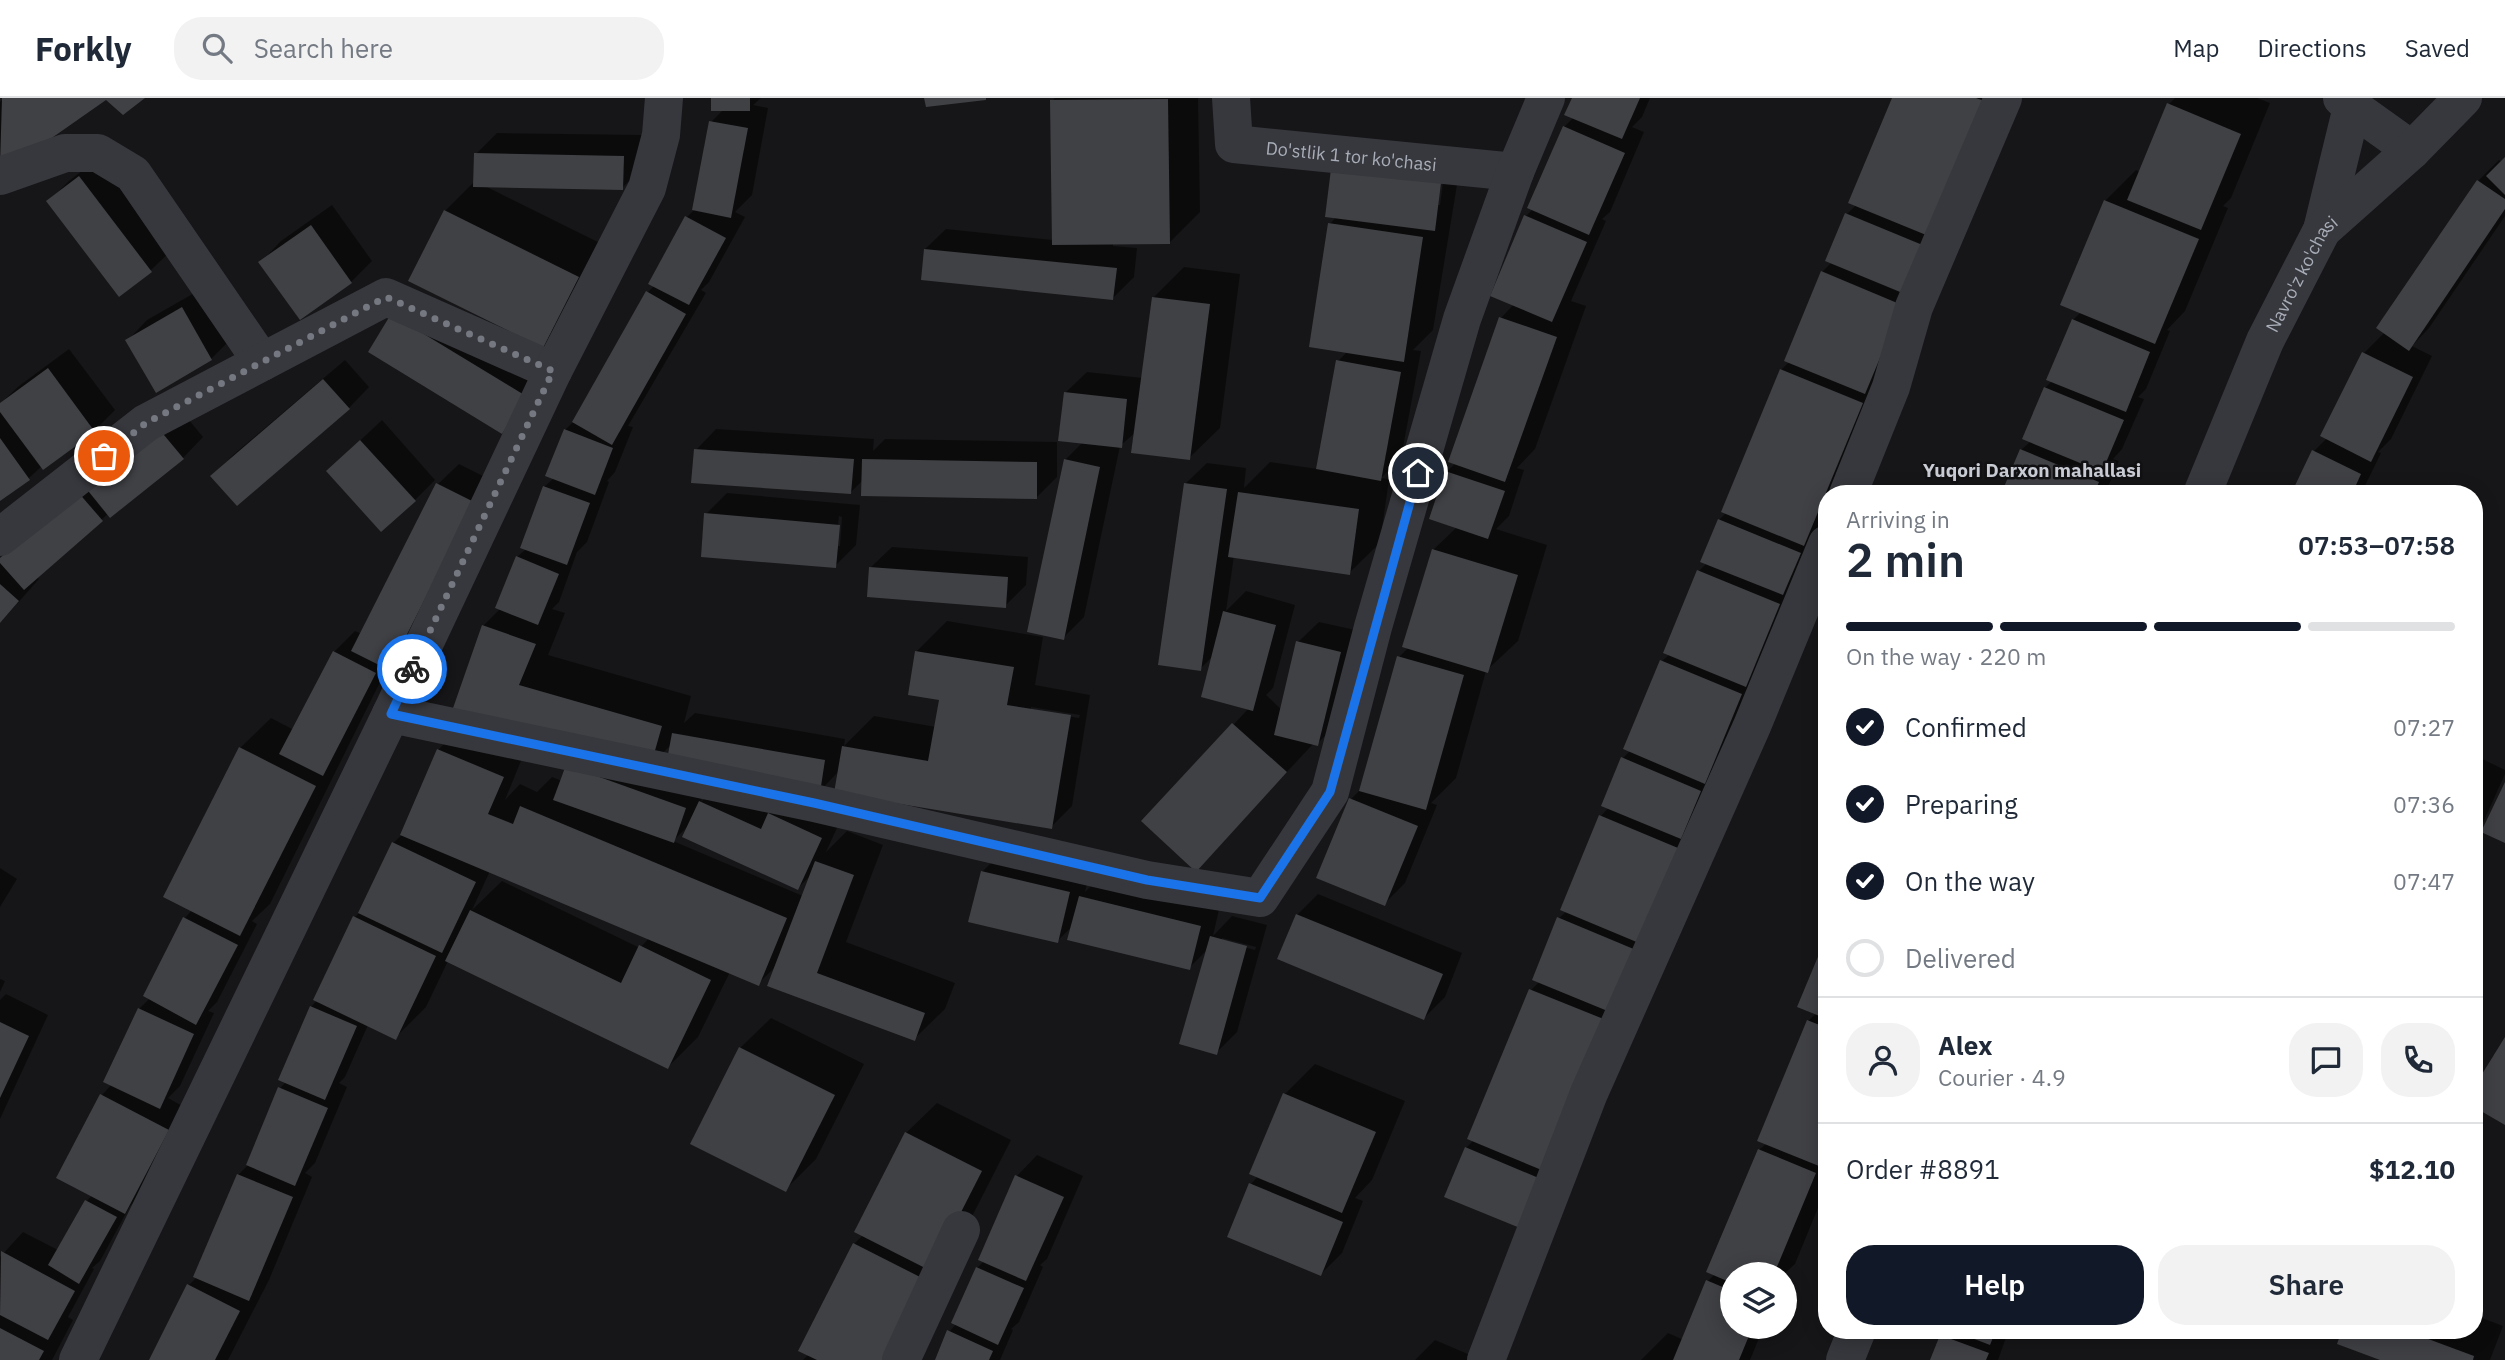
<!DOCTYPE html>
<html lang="en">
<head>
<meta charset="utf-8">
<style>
  body { margin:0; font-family:"IBM Plex Sans",sans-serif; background:#f2f2f3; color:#1f2937; height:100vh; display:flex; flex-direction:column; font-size:26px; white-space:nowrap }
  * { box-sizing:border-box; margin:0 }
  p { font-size:23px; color:#747a83 }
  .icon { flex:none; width:38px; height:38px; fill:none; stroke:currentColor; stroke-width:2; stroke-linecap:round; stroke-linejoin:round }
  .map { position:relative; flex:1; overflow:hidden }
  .sheet { position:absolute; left:1818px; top:387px; width:665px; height:854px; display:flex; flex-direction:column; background:#fff; border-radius:28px; box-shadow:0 4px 18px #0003 }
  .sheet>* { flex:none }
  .fabs { position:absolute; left:1720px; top:1164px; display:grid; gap:14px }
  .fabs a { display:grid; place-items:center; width:77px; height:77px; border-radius:50%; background:#fff; box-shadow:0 4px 18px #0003; font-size:35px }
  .pin { position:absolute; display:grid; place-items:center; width:60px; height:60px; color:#fff; margin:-30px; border:4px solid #fff; border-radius:50%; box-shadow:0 2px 7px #0007 }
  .courier { position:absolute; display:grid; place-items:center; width:70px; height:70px; margin:-35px; border:5px solid #1a73e8; border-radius:50%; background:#fff; color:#222; box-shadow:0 2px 9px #0007 }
  .summary em { font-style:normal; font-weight:600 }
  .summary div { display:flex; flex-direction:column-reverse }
  .summary { display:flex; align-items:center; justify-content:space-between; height:119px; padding:0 28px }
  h1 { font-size:46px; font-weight:600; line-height:52px }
  .bar { display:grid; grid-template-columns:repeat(4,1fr); gap:10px 7px; align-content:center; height:84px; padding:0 28px }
  .bar i { height:9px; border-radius:5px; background:#e0e1e3 }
  .bar .active { background:#111827 }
  .bar p { grid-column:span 4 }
  .line { display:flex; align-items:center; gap:18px; padding:0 28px; border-top:2px solid #e0e1e3 }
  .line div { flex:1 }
  .round { display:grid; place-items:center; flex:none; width:74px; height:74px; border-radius:28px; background:#f2f2f3 }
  ol { padding:0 28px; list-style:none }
  li { display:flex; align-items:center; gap:21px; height:77px }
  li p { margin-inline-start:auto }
  li .icon { padding:7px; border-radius:50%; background:#111827; color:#fff; stroke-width:4 }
  li:last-child { color:#747a83 }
  li i { width:38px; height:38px; border:4px solid #e0e1e3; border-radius:50% }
  .cta { display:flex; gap:14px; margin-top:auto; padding:14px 28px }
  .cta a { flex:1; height:80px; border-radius:28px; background:#111827; color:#fff; font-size:28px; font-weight:600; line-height:80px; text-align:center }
  .cta a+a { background:#f2f2f3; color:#1f2937 }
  header { display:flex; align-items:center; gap:42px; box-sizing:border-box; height:98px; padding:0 35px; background:#fff; border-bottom:2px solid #e0e1e3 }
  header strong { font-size:33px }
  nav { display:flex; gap:38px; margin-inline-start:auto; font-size:24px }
  .search { width:490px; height:63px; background:#f2f2f3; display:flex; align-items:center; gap:18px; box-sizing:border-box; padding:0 24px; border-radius:28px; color:#747a83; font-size:26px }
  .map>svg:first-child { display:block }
</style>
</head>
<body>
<header>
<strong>Forkly</strong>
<div class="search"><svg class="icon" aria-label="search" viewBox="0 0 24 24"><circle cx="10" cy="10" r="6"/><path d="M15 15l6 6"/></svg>Search here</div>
<nav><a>Map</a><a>Directions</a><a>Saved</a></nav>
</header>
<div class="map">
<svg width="2505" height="1262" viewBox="0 0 2505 1262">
  <rect width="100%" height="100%" fill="#161618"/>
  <g fill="#0007" fill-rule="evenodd">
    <path d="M4 0H106L0 64V4Z"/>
    <path d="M712 0H761L753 7 768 10 752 97 735 114 745 119 709 184 701 192 706 195 628 328 633 329 615 374 607 383 609 384 587 444 577 454 559 504 552 511 565 515 548 557 691 598 684 625 695 615 845 641 844 648 874 618 936 629 941 601 917 553 947 523 1043 539 1035 587 1090 597 1072 708 1051 729 839 673 819 694 672 646 648 669 705 689 701 704 721 683 842 719 826 754 847 733 883 747 846 844 955 885 945 911 914 941 777 867 758 886 730 874 698 939 668 969 448 863 426 909 395 940 368 927 345 979 339 985 347 989 315 1065 305 1075 312 1079 269 1182 228 1262H151L189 1187 197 1179 238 1077 249 1066 280 990 286 984 311 909 317 902 355 819 360 814 393 745 403 736 438 652 459 631 523 658 505 702 520 686 537 694 552 679 562 683 567 668 455 612 483 528 501 510 517 459 526 451 544 389 554 380 565 332 574 323 648 194 655 187 686 120 694 112 711 24 724 11ZM1031 609 1080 617 1079 620 1031 612ZM688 728 798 790 812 776 803 798 673 743ZM490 773 649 840 640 850 502 783 472 812Z"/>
    <path d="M1055 0H1198L1200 114 1169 145H1113V148L1137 150 1134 179 1113 200 925 151 946 131 1053 142 1052 3Z"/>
    <path d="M1573 0H1650L1642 19 1632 29 1644 34 1610 114 1602 121 1606 123 1571 203 1586 208 1535 351 1517 370 1524 372 1509 418 1496 431 1547 447 1518 543 1486 573 1456 680 1431 705 1437 707 1405 785 1384 806 1351 701 1362 690 1399 559 1409 549 1433 452 1457 429 1446 374 1456 365 1450 362 1501 220 1514 206 1526 118 1533 111 1564 29 1574 19Z"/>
    <path d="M1894 0H2005L1842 396H1827V423L1817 433 1540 1107 1466 1050 1474 1042 1531 892 1540 883 1559 820 1567 813 1601 718 1609 709 1623 660 1631 652 1662 563 1670 556 1699 473 1707 465 1719 422 1727 414 1781 272 1790 263 1822 174 1832 164 1847 116 1856 107Z"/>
    <path d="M2175 0H2257L2270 5 2231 100 2223 108 2228 110 2185 213 2167 232 2170 233 2146 291 2138 299 2144 301 2122 351 2113 361 2119 363 2105 396H2003L2021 352 2031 343 2045 290 2053 282 2073 222 2081 214 2105 103 2136 72 2140 74 2169 6Z"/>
    <path d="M497 35 644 37 643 69 622 90 485 88 608 149 573 218 543 248 445 113 475 83 476 56Z"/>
    <path d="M1462 57 1433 232 1413 252 1421 253 1401 360 1381 380 1389 381 1380 445 1349 475 1234 458 1226 513 1246 493 1295 507 1273 590 1266 597 1282 612 1298 544 1319 524 1360 533 1338 625 1317 646 1314 645 1196 771 1144 723 1249 610 1213 558 1200 571 1186 385 1207 365 1246 370 1244 390 1270 364 1318 371 1338 263 1347 254 1330 126 1336 119ZM1442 68 1445 69 1440 107H1437Z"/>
    <path d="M101 58 172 152 151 172 120 197 49 103 69 83Z"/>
    <path d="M2505 61V118L2429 230 2412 248 2432 258 2391 341 2378 354 2381 355 2361 396H2293L2314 353 2327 340 2364 255 2385 234 2478 83 2499 62 2502 64Z"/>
    <path d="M332 107 372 163 351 184 300 220 261 164 281 143Z"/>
    <path d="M1184 169 1240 176 1220 330 1189 360 1136 334 1120 348 1084 519 1063 540 1065 362 1083 344 1066 294 1087 274 1143 280 1153 200Z"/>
    <path d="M203 190 232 240 211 261 127 243 147 222Z"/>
    <path d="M392 217 545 276 502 333Z"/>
    <path d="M69 251 115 312 94 333 42 368 29 380 0 401V306L19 288Z"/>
    <path d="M345 262 369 289 349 310 213 378 233 357Z"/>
    <path d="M180 311 203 339 183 360 109 415 37 479 39 481 0 525V461Z"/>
    <path d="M382 322 435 382 415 402 350 352Z"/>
    <path d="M716 331 874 341 873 353 885 341 1057 344V379L1036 400 864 381 851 394 696 352Z"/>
    <path d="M459 366 493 383 409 549 387 570 270 806 252 823 257 826 217 904 208 913 214 915 180 988 168 1000 188 1011 145 1093 130 1108 100 1163 92 1170 94 1171 68 1219 73 1222 52 1262H0V1159L23 1134 58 1152 87 1103 92 1097 58 1079 102 997 112 986 139 911 150 900 145 898 185 820 192 812 240 650 271 620 294 632 334 554 355 533 362 536 438 386Z"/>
    <path d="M727 395 860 407 856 447 835 468 706 416ZM839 418 842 419 840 448H836Z"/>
    <path d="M892 449 1028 459 1026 487 1005 508 871 469Z"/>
    <path d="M2474 657 2505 672V676L2482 727 2474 734Z"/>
    <path d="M1003 753 1090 774 1085 794 1101 778 1220 807 1213 838 1232 818 1267 827 1237 934 1216 955 1208 851 1189 870 1073 828 1057 843 982 774ZM1222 840 1256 849 1255 852 1222 843Z"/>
    <path d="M0 770 17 781 0 809Z"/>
    <path d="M1318 796 1462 855 1445 899 1424 920 1297 817Z"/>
    <path d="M1827 842V1088L1795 1166 1784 1176H1732V1228H1764L1750 1262H1641L1668 1235 1684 1242 1708 1183 1715 1176 1759 1052 1767 1045 1808 923 1817 915Z"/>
    <path d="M0 881 5 883 0 894Z"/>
    <path d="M6 896 48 917 0 1021V902Z"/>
    <path d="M771 920 864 966 816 1061 785 1092 740 950Z"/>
    <path d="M1315 966 1405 1003 1372 1082 1355 1100 1363 1103 1342 1155 1321 1176 1251 1086 1258 1078 1285 996Z"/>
    <path d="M937 1005 1011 1042 961 1140 897 1262H803L809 1256 854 1146 863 1137 906 1035Z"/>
    <path d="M1037 1057 1083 1078 1047 1161 1040 1167 1043 1169 1019 1224 1011 1231 1013 1232 1000 1262H936L949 1234 956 1226 977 1170 984 1163 1017 1078Z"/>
    <path d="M2474 1217 2503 1228 2490 1262H2385L2344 1232H2474Z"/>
    <path d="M1947 1232H2003L2008 1234 1998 1262H1932L1941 1238Z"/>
    <path d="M1435 1242 1482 1262H1415Z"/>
  </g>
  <g fill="#404145">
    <path d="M2 0H145L123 17 106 2 6 72 0 67Z"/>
    <rect x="711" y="0" width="39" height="13"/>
    <path d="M924 0H986V2L926 9Z"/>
    <path d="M1572 0H1640L1622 41 1564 17Z"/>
    <path d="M1892 0H1976L1987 4 1931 139 1848 105Z"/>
    <path d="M1168 1 1170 146 1052 147 1050 2Z"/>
    <path d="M2167 5 2241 36 2201 132 2127 102Z"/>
    <path d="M709 23 748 30 731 120 692 112Z"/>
    <path d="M1563 28 1625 55 1589 137 1527 110Z"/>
    <path d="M474 55 624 58 623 92 473 89Z"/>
    <path d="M2505 59V97L2486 78Z"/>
    <path d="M1332 63 1442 77 1435 133 1325 119Z"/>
    <path d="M79 78 152 174 119 199 46 103Z"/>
    <path d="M2477 82 2505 101V111L2409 253 2376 230Z"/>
    <path d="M2104 102 2199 141 2155 246 2060 207Z"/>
    <path d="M444 112 579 179 543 250 408 183Z"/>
    <path d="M1845 115 1925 148 1905 196 1825 163Z"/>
    <path d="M1524 117 1587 144 1552 224 1490 198Z"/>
    <path d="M685 118 726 140 689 207 648 186Z"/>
    <path d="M1328 125 1423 139 1404 264 1309 249Z"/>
    <path d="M311 127 352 185 300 222 258 164Z"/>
    <path d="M924 151 1117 170 1113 202 921 182Z"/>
    <path d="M1821 173 1902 207 1865 296 1784 263Z"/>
    <path d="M646 193 686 216 612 347 572 324Z"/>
    <path d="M1152 199 1210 206 1190 362 1131 355Z"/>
    <path d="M182 209 212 262 156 295 125 242Z"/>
    <path d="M391 216 526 298 502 336 368 254Z"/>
    <path d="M1499 219 1557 239 1505 384 1448 364Z"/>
    <path d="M2072 221 2150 254 2126 314 2046 282Z"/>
    <path d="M2362 254 2413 279 2371 364 2320 338Z"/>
    <path d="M1336 262 1401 274 1381 383 1316 371Z"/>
    <path d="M48 270 95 334 43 372 0 314V305Z"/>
    <path d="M1780 271 1863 305 1804 448 1721 414Z"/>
    <path d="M323 281 350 311 237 408 210 378Z"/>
    <path d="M2044 289 2124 322 2102 374 2022 341Z"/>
    <path d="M1064 294 1127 301 1122 350 1058 343Z"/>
    <path d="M159 331 184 361 110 420 85 389Z"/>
    <path d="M564 331 613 350 595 397 545 378Z"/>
    <path d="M0 340 30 382 0 403Z"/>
    <path d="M360 342 416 403 381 434 326 373Z"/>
    <path d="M694 351 854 361 851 396 691 385Z"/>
    <path d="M2020 351 2099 384 2094 396H2001Z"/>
    <path d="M2312 352 2361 376 2352 396H2291Z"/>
    <path d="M862 361 1037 364V401L861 398Z"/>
    <path d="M1064 361 1100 369 1064 542 1027 534Z"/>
    <path d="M1445 373 1505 393 1488 441 1429 421Z"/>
    <path d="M436 385 474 404 389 572 351 553Z"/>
    <path d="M1184 385 1227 391 1201 573 1158 567Z"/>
    <path d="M543 388 590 405 567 467 520 450Z"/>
    <path d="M77 393 103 423 24 492 0 465V460Z"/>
    <path d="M1238 394 1359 411 1350 477 1228 459Z"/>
    <path d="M704 415 840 427 836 470 701 459Z"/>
    <path d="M1718 421 1801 455 1783 497 1700 464Z"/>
    <path d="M1432 451 1518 477 1488 575 1402 549Z"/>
    <path d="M516 458 559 476 538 527 495 510Z"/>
    <path d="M869 469 1008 479 1006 510 867 499Z"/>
    <path d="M1697 472 1780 506 1746 589 1663 555Z"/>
    <path d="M0 486 19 503 0 525Z"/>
    <path d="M1223 513 1276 527 1253 613 1201 599Z"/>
    <path d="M482 527 536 546 519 587 662 628 650 670 452 613Z"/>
    <path d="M1296 543 1341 554 1318 648 1274 637Z"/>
    <path d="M333 553 376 575 323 678 279 656Z"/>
    <path d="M915 553 1014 569 1007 607 1071 617 1052 731 834 695 842 648 928 663 939 602 908 597Z"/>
    <path d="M1397 558 1464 577 1426 712 1359 693Z"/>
    <path d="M1660 562 1742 596 1705 686 1623 651Z"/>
    <path d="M1232 625 1287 674 1196 774 1141 723Z"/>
    <path d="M672 635 825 662 820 695 666 667Z"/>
    <path d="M239 649 316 688 240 838 163 799Z"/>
    <path d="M437 651 504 679 488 716 513 726 520 708 787 820 759 888 400 737Z"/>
    <path d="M1621 659 1701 693 1681 741 1601 708Z"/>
    <path d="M566 667 686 710 674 745 553 702Z"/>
    <path d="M2505 684V745L2481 734Z"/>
    <path d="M1349 700 1418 728 1385 808 1316 780Z"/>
    <path d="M699 703 761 731 768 715 822 740 798 792 682 739Z"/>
    <path d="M1599 717 1678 750 1639 845 1560 812Z"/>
    <path d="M392 744 476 784 442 855 358 815Z"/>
    <path d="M815 763 854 777 817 875 925 915 915 943 767 888Z"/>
    <path d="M981 773 1070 794 1058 845 968 824Z"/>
    <path d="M1079 798 1201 828 1190 872 1067 842Z"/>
    <path d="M470 812 621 885 639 847 711 882 668 971 445 863Z"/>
    <path d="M1296 816 1443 876 1424 922 1277 861Z"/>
    <path d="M353 818 436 858 396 942 313 902Z"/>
    <path d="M183 819 238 847 196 927 143 898Z"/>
    <path d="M1557 819 1636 852 1610 914 1532 882Z"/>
    <path d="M1827 837V921L1797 909Z"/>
    <path d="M1210 838 1247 848 1217 957 1179 946Z"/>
    <path d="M1529 891 1606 922 1544 1073 1467 1041Z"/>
    <path d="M310 908 357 928 325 1002 278 982Z"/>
    <path d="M138 910 194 936 160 1011 103 984Z"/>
    <path d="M1807 922 1827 930V1049L1819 1068 1757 1043Z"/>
    <path d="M0 924 29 938 0 1000Z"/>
    <path d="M2505 939V1027L2474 1009V989Z"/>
    <path d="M739 949 835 997 786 1094 690 1046Z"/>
    <path d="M278 989 328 1010 295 1088 246 1067Z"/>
    <path d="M1283 995 1376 1034 1342 1115 1249 1076Z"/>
    <path d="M100 996 169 1032 125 1116 56 1080Z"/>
    <path d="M905 1034 982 1073 931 1173 854 1134Z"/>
    <path d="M1465 1049 1541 1081 1520 1130 1444 1099Z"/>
    <path d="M1758 1051 1816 1075 1774 1176H1732V1185L1706 1174Z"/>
    <path d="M237 1076 293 1099 249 1203 193 1179Z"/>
    <path d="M1015 1077 1064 1099 1026 1183 978 1162Z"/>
    <path d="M1249 1085 1343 1124 1321 1178 1227 1139Z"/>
    <path d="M85 1102 117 1119 79 1186 48 1167Z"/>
    <path d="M853 1145 926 1182 886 1262H817L798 1253Z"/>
    <path d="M1 1153 75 1193 48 1242 0 1217Z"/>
    <path d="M976 1169 1024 1190 998 1247 951 1225Z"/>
    <path d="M1706 1182 1732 1193V1228H1753L1739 1262H1673Z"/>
    <path d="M187 1186 240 1213 215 1262H149Z"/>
    <path d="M0 1230 44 1253 39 1262H0Z"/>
    <path d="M947 1232 993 1253 989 1262H935Z"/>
    <path d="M1951 1232H1996L1990 1247Z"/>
    <path d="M2342 1232H2404L2474 1258 2473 1262H2380L2337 1246Z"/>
    <path d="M1940 1237 1989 1255 1986 1262H1930Z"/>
  </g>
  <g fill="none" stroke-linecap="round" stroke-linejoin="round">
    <g stroke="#37383d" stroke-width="38">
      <path id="s1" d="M1231 0 1234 46 1515 74"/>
      <path d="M2352 9 2412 52"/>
      <path d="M0 78 65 55H98L133 76 262 264"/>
      <path d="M2322 132 2352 9 2342 0"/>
      <path d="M1848 396 1891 289 1914 209 2003 0"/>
      <path id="s2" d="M2202 396 2265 243 2322 132 2412 52 2463 0"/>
      <path d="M0 439 146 325 386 199 553 273"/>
      <path d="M391 616 814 705 1147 782 1260 800 1330 694 1373 529 1462 221 1515 74 1546 0"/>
      <path d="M78 1262 391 616 553 273 647 90 661 37 664 0"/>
      <path d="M901 1262 961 1132"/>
      <path d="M1486 1262 1589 995 1752 628 1827 446"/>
      <path d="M1845 1262 1857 1232"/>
    </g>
  </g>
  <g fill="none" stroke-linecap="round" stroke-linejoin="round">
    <path stroke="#757880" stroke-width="7" stroke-dasharray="0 12.6" d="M104 358 146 325 386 199 553 273 412 571"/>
    <path stroke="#1a73e8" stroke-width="9" d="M412 571 391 616 814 705 1147 782 1260 800 1330 694 1418 375"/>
  </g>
  <g text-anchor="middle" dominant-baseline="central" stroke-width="5" stroke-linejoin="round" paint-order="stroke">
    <g font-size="18" fill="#a8adb8" stroke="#111113">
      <text stroke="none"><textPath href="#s1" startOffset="164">Do'stlik 1 tor ko'chasi</textPath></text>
      <text stroke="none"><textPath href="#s2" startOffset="242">Navro'z ko'chasi</textPath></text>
    </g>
    <g font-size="19" font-weight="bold" fill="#c9ccd4" stroke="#111113">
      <text x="2032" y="372">Yuqori Darxon mahallasi</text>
    </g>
  </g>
</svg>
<div class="fabs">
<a><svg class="icon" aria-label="layers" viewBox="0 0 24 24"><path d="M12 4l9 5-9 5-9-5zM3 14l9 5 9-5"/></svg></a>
</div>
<div class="pin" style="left:104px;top:358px;background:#ea580c"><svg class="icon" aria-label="bag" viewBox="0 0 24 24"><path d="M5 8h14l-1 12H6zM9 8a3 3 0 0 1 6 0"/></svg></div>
<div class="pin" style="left:1418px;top:375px;background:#1f2937"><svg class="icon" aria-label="home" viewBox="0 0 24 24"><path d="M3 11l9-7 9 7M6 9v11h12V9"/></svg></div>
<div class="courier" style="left:412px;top:571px"><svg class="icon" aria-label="bike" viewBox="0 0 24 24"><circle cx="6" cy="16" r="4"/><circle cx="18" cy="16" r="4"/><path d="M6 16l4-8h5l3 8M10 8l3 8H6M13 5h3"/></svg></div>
<section class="sheet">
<div class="summary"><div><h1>2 min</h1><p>Arriving in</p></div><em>07:53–07:58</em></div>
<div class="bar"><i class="active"></i><i class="active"></i><i class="active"></i><i></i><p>On the way · 220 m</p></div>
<ol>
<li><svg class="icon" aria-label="check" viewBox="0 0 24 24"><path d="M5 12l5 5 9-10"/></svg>Confirmed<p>07:27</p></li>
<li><svg class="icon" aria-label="check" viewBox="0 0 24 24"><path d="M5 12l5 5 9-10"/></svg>Preparing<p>07:36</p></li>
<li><svg class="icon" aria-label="check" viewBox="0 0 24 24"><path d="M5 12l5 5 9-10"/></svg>On the way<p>07:47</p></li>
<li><i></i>Delivered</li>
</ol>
<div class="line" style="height:126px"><a class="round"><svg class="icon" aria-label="person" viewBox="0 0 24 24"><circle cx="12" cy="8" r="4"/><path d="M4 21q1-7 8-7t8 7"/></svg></a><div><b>Alex</b><p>Courier · 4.9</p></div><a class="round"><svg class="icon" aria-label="chat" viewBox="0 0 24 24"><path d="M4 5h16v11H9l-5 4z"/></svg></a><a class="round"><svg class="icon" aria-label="phone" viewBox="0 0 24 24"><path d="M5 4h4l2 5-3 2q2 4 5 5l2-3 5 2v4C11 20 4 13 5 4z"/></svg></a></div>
<div class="line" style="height:91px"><div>Order #8891</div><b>$12.10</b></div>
<div class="cta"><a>Help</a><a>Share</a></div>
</section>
</div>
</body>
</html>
